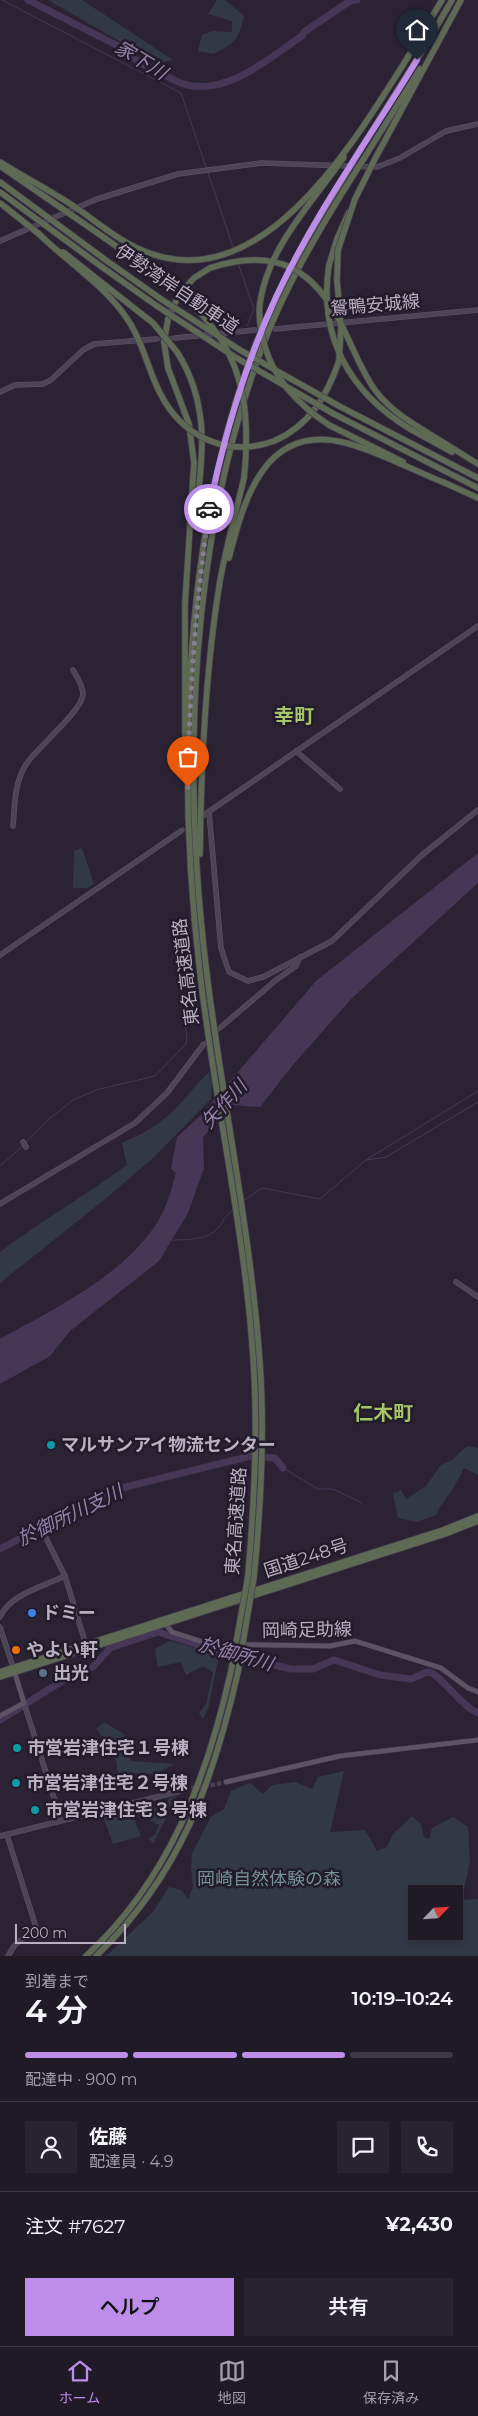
<!DOCTYPE html>
<html lang="ja">
<head>
<meta charset="utf-8">
<style>
  body { margin:0; font-family:Montserrat,"Noto Sans JP",sans-serif; background:#28232f; color:#f1f3f6; height:100vh; display:flex; flex-direction:column; font-size:19px; white-space:nowrap }
  * { box-sizing:border-box; margin:0 }
  p { font-size:16px; color:#a2a1a7 }
  .icon { flex:none; width:28px; height:28px; fill:none; stroke:currentColor; stroke-width:2; stroke-linecap:round; stroke-linejoin:round }
  .map { position:relative; height:1956px; overflow:hidden }
  .panel { display:flex; flex-direction:column; background:#201a27; flex:1 }
  .panel>* { flex:none }
  .needle { width:32px; rotate:65deg }
  .tools { position:absolute; left:408px; top:1885px; display:grid; gap:10px }
  .tools a { display:grid; place-items:center; width:55px; height:55px; border-radius:0px; background:#201a27; box-shadow:0 2px 8px #0003,0 0 0 1px #3d3844; font-size:25px }
  .scale { position:absolute; left:15px; bottom:12px; width:111px; box-sizing:border-box; padding-left:5px; border:2px solid #b9b0c2; border-top:0; font-size:14px; line-height:18px; white-space:nowrap; color:#b9b0c2; -webkit-text-stroke:4px #221b2a; paint-order:stroke }
  .pin { position:absolute; display:grid; place-items:center; width:42px; height:42px; color:#fff; margin:-51px -21px; border-radius:50% 50% 50% 0; rotate:-45deg; box-shadow:0 0 5px #0007 }
  .pin .icon { rotate:45deg }
  .courier { position:absolute; display:grid; place-items:center; width:50px; height:50px; margin:-25px; border:4px solid #bd8de9; border-radius:50%; background:#fff; color:#222; box-shadow:0 1px 6px #0007 }
  .head em { font-style:normal; font-weight:600 }
  .head div { display:flex; flex-direction:column-reverse }
  .head { display:flex; align-items:center; justify-content:space-between; height:85px; padding:0 25px }
  h1 { font-size:32px; font-weight:600; line-height:38px }
  .bar { display:grid; grid-template-columns:repeat(4,1fr); gap:8px 5px; align-content:center; height:60px; padding:0 25px }
  .bar i { height:6px; border-radius:4px; background:#3d3844 }
  .bar .current { background:#bd8de9 }
  .bar p { grid-column:span 4 }
  .line { display:flex; align-items:center; gap:12px; padding:0 25px; border-top:1px solid #3d3844 }
  .line div { flex:1 }
  .round { display:grid; place-items:center; flex:none; width:52px; height:52px; border-radius:0px; background:#28232f }
  .primary-button { display:flex; gap:10px; margin-top:auto; padding:10px 25px }
  .primary-button a { flex:1; height:58px; border-radius:0px; background:#bd8de9; color:#111; font-size:20px; font-weight:600; line-height:58px; text-align:center }
  .primary-button a+a { background:#28232f; color:#f1f3f6 }
  .dock { display:flex; justify-content:space-around; align-items:center; height:70px; border-top:1px solid #3d3844; background:#201a27; font-size:14px; color:#a2a1a7 }
  .dock a { display:grid; justify-items:center; gap:2px }
  .dock .current { color:#bd8de9 }
  .map>svg:first-child { display:block }
</style>
</head>
<body>
<div class="map">
<svg width="478" height="1956" viewBox="0 0 478 1956">
  <rect width="100%" height="100%" fill="#2b2334"/>
  <g fill="#333847" fill-rule="evenodd">
    <path d="M48 0H82L173 60 159 63 152 60Z"/>
    <path d="M217 0H225L244 16C238 41 235 43 213 54L198 51 202 35 212 31 232 32V21L208 14Z"/>
    <path d="M82 848 94 884 87 888H73L74 851Z"/>
    <path d="M209 1072 212 1083 211 1099 154 1157 104 1200 0 1283V1252C41 1221 86 1195 127 1165L122 1143C134 1137 149 1131 160 1122 179 1108 192 1088 209 1072Z"/>
    <path d="M467 1446 478 1448V1475L464 1468 453 1489 439 1508 436 1515 417 1522 398 1518 393 1494 401 1490 406 1499 426 1486 441 1465 452 1460Z"/>
    <path d="M170 1641 219 1655 208 1709 203 1719 199 1713 206 1704 213 1672 203 1666 186 1675 181 1662 158 1667 155 1649Z"/>
    <path d="M104 1722 124 1734 131 1761 174 1764 156 1774 126 1773 119 1776C116 1771 118 1767 116 1761 113 1748 105 1739 96 1729Z"/>
    <path d="M344 1771 330 1832 365 1830 377 1851 387 1847 393 1834 412 1816 421 1824 424 1837 429 1839 432 1828 453 1817 468 1827 470 1860 462 1900 478 1899V1956H106L153 1912 169 1887 181 1890 188 1899 193 1887 191 1868 192 1853 211 1817 224 1809 231 1791 250 1783 263 1794 272 1785 295 1782 312 1789 318 1777ZM416 1894H454V1931H416Z"/>
    <path d="M177 1796 153 1844 149 1838 155 1835 159 1825 148 1819 152 1809 164 1807 169 1798Z"/>
    <path d="M124 1810 134 1819 141 1836 113 1844 103 1816Z"/>
  </g>
  <path fill="#473757" d="M478 853V883L352 998 292 1066 260 1107 232 1105 203 1137 204 1168 188 1213 159 1261 70 1331 50 1356 0 1384V1339C55 1308 118 1279 155 1226 166 1210 171 1191 176 1173L171 1169 177 1137 202 1114 316 981Z"/>
  <g fill="none" stroke-linecap="round" stroke-linejoin="round">
    <g stroke="#473757" stroke-width="1">
      <path d="M2 0 181 93 233 247"/>
      <path d="M238 263 254 309 247 326"/>
      <path d="M26 1142 49 1119 73 1100 96 1090 155 1076 186 1044 187 1038 184 1018"/>
      <path d="M367 1160 386 1157 478 1102"/>
      <path d="M0 1166 24 1145"/>
      <path d="M243 1201 262 1188 320 1199 366 1160 478 1091"/>
      <path d="M172 1240C185 1240 209 1240 218 1228 224 1221 223 1218 233 1210"/>
      <path d="M283 1468 318 1489H333L362 1503"/>
    </g>
    <g stroke="#473757" stroke-width="7">
      <path d="M28 0 128 51C134 62 148 67 159 72 168 77 178 83 187 85 229 95 270 57 302 36L304 32 350 1 357 0"/>
      <path d="M0 1549 110 1491 251 1456 275 1458 283 1468"/>
      <path d="M0 1720 72 1675 93 1667 110 1648 158 1632 220 1652 291 1669H313L334 1660 380 1675 411 1679 427 1672 432 1673C447 1683 464 1708 478 1713"/>
    </g>
    <g stroke="#473f50" stroke-width="4.5" stroke-dasharray="4.5 2" stroke-linecap="butt">
      <path d="M156 339 175 338"/>
      <path d="M181 831 197 820"/>
      <path d="M203 1045 221 1027"/>
      <path d="M185 1790 222 1783"/>
    </g>
    <g stroke="#5e5666" stroke-width="5.5">
      <g id="secondary">
        <path d="M0 241 97 199 178 174 261 163 377 167 400 158 446 131 478 124"/>
        <path d="M275 329 478 310"/>
        <path d="M175 338 255 330"/>
        <path d="M0 392 15 385 43 384 51 380 83 350 94 344 156 339"/>
        <path d="M296 751 340 789"/>
        <path d="M209 812 221 948 229 972 248 981 263 977 332 941 422 855 478 810"/>
        <path d="M204 815 478 626"/>
        <path d="M13 826C15 804 14 782 27 763 37 748 83 710 83 694 83 686 77 677 73 670"/>
        <path d="M0 955 181 831"/>
        <path d="M221 1027 276 980 296 966 300 957"/>
        <path d="M23 1142 26 1147"/>
        <path d="M0 1204 135 1123 167 1093 203 1045"/>
        <path d="M456 1282 478 1297"/>
        <path d="M42 1530 65 1576 86 1645"/>
        <path d="M0 1617C9 1595 44 1586 65 1576"/>
        <path d="M0 1627 13 1667"/>
        <path d="M24 1703 61 1820"/>
        <path d="M7 1835 36 1927 14 1946 8 1956"/>
        <path d="M0 1836 185 1790"/>
      </g>
    </g>
    <g stroke="#463f4f" stroke-width="5.5">
      <g id="primary">
        <path d="M164 1622 172 1632 209 1644 330 1646 355 1641 441 1668 468 1688 478 1692"/>
        <path d="M0 1716 24 1703 14 1670"/>
        <path d="M226 1782 340 1756 478 1740"/>
      </g>
    </g>
    <g stroke="#484050" stroke-width="7">
      <g id="highway">
        <path d="M403 65 442 0"/>
        <path d="M362 147 424 48 452 0"/>
        <path d="M368 152 420 69"/>
        <path d="M376 157 461 0"/>
        <path d="M107 261 161 299"/>
        <path d="M329 265 337 239 349 212"/>
        <path d="M102 267 157 306"/>
        <path d="M177 352C209 402 204 454 196 510"/>
        <path d="M339 406 478 478"/>
        <path d="M334 414 478 488"/>
        <path d="M412 423 478 464"/>
        <path d="M329 425 403 462"/>
        <path d="M410 429 452 452"/>
        <path d="M274 441C309 426 327 396 339 361"/>
        <path d="M443 482 478 498"/>
        <path d="M229 558C244 499 265 422 346 443 378 451 414 471 445 483"/>
        <path d="M185 735V604L194 463 189 424 168 368 164 342 168 319 178 296 194 278 210 268"/>
        <path d="M200 854C201 763 205 671 220 581 226 547 236 512 244 478"/>
        <path d="M248 1576C253 1517 257 1457 255 1398 251 1255 216 1114 200 973 177 779 182 549 248 365 270 302 303 243 338 187"/>
        <path d="M254 1577C261 1506 265 1435 260 1364 251 1233 223 1105 207 975 181 767 189 532 267 335 287 285 315 237 344 190"/>
        <path d="M0 1672 443 1530 478 1516"/>
        <path d="M0 1677 445 1534 478 1521"/>
        <path d="M86 1956C169 1880 207 1778 231 1671"/>
        <path d="M96 1956C180 1876 213 1782 238 1672"/>
      </g>
    </g>
    <use href="#secondary" stroke="#4e4458" stroke-width="4.5"/>
    <use href="#primary" stroke="#5c5465" stroke-width="4.5"/>
    <use href="#highway" stroke="#5f6a54" stroke-width="5.5"/>
    <g stroke="#484050" stroke-width="7" stroke-linecap="butt">
      <g id="highway-bridge">
        <path d="M0 162C26 178 53 192 78 209 102 226 124 245 152 254 264 293 354 142 403 65"/>
        <path d="M0 166C39 193 78 219 116 246 213 312 257 353 244 478"/>
        <path d="M0 182 107 261"/>
        <path d="M338 187 362 147"/>
        <path d="M344 190 368 152"/>
        <path d="M0 192 102 267"/>
        <path d="M0 203 39 234"/>
        <path d="M38 233C67 262 106 286 128 320 143 342 148 370 160 393 182 437 227 458 274 441"/>
        <path d="M63 252 153 323 177 352"/>
        <path d="M329 265C318 336 349 392 410 429"/>
        <path d="M210 268C275 247 315 267 344 330 354 350 362 372 375 390 385 404 398 414 412 423"/>
        <path d="M161 299 240 350 339 406"/>
        <path d="M157 306 235 357 334 414"/>
        <path d="M339 361 341 328 337 280 338 250 355 199 376 157"/>
        <path d="M329 425C300 406 275 381 265 347 261 331 257 314 261 297 271 244 314 200 344 157"/>
        <path d="M231 1671 248 1576"/>
        <path d="M238 1672 254 1577"/>
      </g>
    </g>
    <use href="#highway-bridge" stroke="#5f6a54" stroke-width="5.5"/>
  </g>
  <g fill="none" stroke-linecap="round" stroke-linejoin="round">
    <path stroke="#877f90" stroke-width="5" stroke-dasharray="0 9" d="M188 787C189 693 196 602 209 509"/>
    <path stroke="#bd8de9" stroke-width="6" d="M209 509C224 436 245 365 276 297 315 213 370 138 417 60"/>
  </g>
  <g fill="#0f9aa8" stroke="#221b2a" stroke-width="2">
    <circle cx="51" cy="1445" r="5"/>
    <circle cx="17" cy="1748" r="5"/>
    <circle cx="16" cy="1783" r="5"/>
    <circle cx="35" cy="1810" r="5"/>
  </g>
  <circle fill="#3f7fe0" stroke="#221b2a" stroke-width="2" cx="32" cy="1613" r="5"/>
  <circle fill="#e8710a" stroke="#221b2a" stroke-width="2" cx="16" cy="1650" r="5"/>
  <circle fill="#5c6f8a" stroke="#221b2a" stroke-width="2" cx="43" cy="1673" r="5"/>
  <g text-anchor="middle" dominant-baseline="central" stroke-width="5" stroke-linejoin="round" paint-order="stroke">
    <g font-size="18" fill="#b9b0c2" stroke="#221b2a">
      <text transform="translate(177 289) rotate(34)">伊勢湾岸自動車道</text>
      <text transform="translate(375 305) rotate(-5)">鴛鴨安城線</text>
      <text transform="translate(186 972) rotate(-97)">東名高速道路</text>
      <text transform="translate(236 1521) rotate(-86)">東名高速道路</text>
      <text transform="translate(306 1558) rotate(-18)">国道248号</text>
      <text transform="translate(307 1630) rotate(-1)">岡崎足助線</text>
    </g>
    <g font-size="18" font-weight="bold" fill="#b9b0c2" stroke="#221b2a" text-anchor="start">
      <text x="61" y="1445">マルサンアイ物流センター</text>
      <text x="42" y="1613">ドミー</text>
      <text x="26" y="1650">やよい軒</text>
      <text x="53" y="1673">出光</text>
      <text x="27" y="1748">市営岩津住宅１号棟</text>
      <text x="26" y="1783">市営岩津住宅２号棟</text>
      <text x="45" y="1810">市営岩津住宅３号棟</text>
    </g>
    <g font-size="18" fill="#729095" stroke="#221b2a">
      <text x="269" y="1879">岡崎自然体験の森</text>
    </g>
    <g font-size="19" font-style="italic" fill="#9683ac" stroke="#221b2a">
      <text transform="translate(141 60) rotate(31)">家下川</text>
      <text transform="translate(224 1104) rotate(-48)">矢作川</text>
      <text transform="translate(70 1515) rotate(-26)">於御所川支川</text>
      <text transform="translate(236 1654) rotate(16)">於御所川</text>
    </g>
    <g font-size="20" font-weight="bold" fill="#a5c568" stroke="#221b2a">
      <text x="294" y="716">幸町</text>
      <text x="383" y="1413">仁木町</text>
    </g>
  </g>
</svg>
<div class="tools">
<a><svg class="needle" viewBox="-14 -14 28 28"><path d="M0-13l5 13h-10z" fill="#e53935"/><path d="M0 13l5-13h-10z" fill="#a2a1a7"/></svg></a>
</div>
<div class="scale">200 m</div>
<div class="pin" style="left:188px;top:787px;background:#ea580c"><svg class="icon" aria-label="bag" viewBox="0 0 24 24"><path d="M5 8h14l-1 12H6zM9 8a3 3 0 0 1 6 0"/></svg></div>
<div class="pin" style="left:417px;top:60px;background:#1f2937"><svg class="icon" aria-label="home" viewBox="0 0 24 24"><path d="M3 11l9-7 9 7M6 9v11h12V9"/></svg></div>
<div class="courier" style="left:209px;top:509px"><svg class="icon" aria-label="car" viewBox="0 0 24 24"><path d="M5 17H2v-5l4-1 3-4h7l3 4 3 1v5h-3M9 17h6M6 11h13"/><circle cx="7" cy="17" r="2"/><circle cx="17" cy="17" r="2"/></svg></div>
</div>
<section class="panel">
<div class="head"><div><h1>4 分</h1><p>到着まで</p></div><em>10:19–10:24</em></div>
<div class="bar"><i class="current"></i><i class="current"></i><i class="current"></i><i></i><p>配達中 · 900 m</p></div>
<div class="line" style="height:90px"><a class="round"><svg class="icon" aria-label="person" viewBox="0 0 24 24"><circle cx="12" cy="8" r="4"/><path d="M4 21q1-7 8-7t8 7"/></svg></a><div><b>佐藤</b><p>配達員 · 4.9</p></div><a class="round"><svg class="icon" aria-label="chat" viewBox="0 0 24 24"><path d="M4 5h16v11H9l-5 4z"/></svg></a><a class="round"><svg class="icon" aria-label="phone" viewBox="0 0 24 24"><path d="M5 4h4l2 5-3 2q2 4 5 5l2-3 5 2v4C11 20 4 13 5 4z"/></svg></a></div>
<div class="line" style="height:65px"><div>注文 #7627</div><b>¥2,430</b></div>
<div class="primary-button"><a>ヘルプ</a><a>共有</a></div>
</section>
<nav class="dock">
<a class="current"><svg class="icon" aria-label="home" viewBox="0 0 24 24"><path d="M3 11l9-7 9 7M6 9v11h12V9"/></svg>ホーム</a>
<a><svg class="icon" aria-label="map" viewBox="0 0 24 24"><path d="M3 6l6-2 6 2 6-2v14l-6 2-6-2-6 2zM9 4v14M15 6v14"/></svg>地図</a>
<a><svg class="icon" aria-label="saved" viewBox="0 0 24 24"><path d="M7 4h10v16l-5-4-5 4z"/></svg>保存済み</a>
</nav>
</body>
</html>
